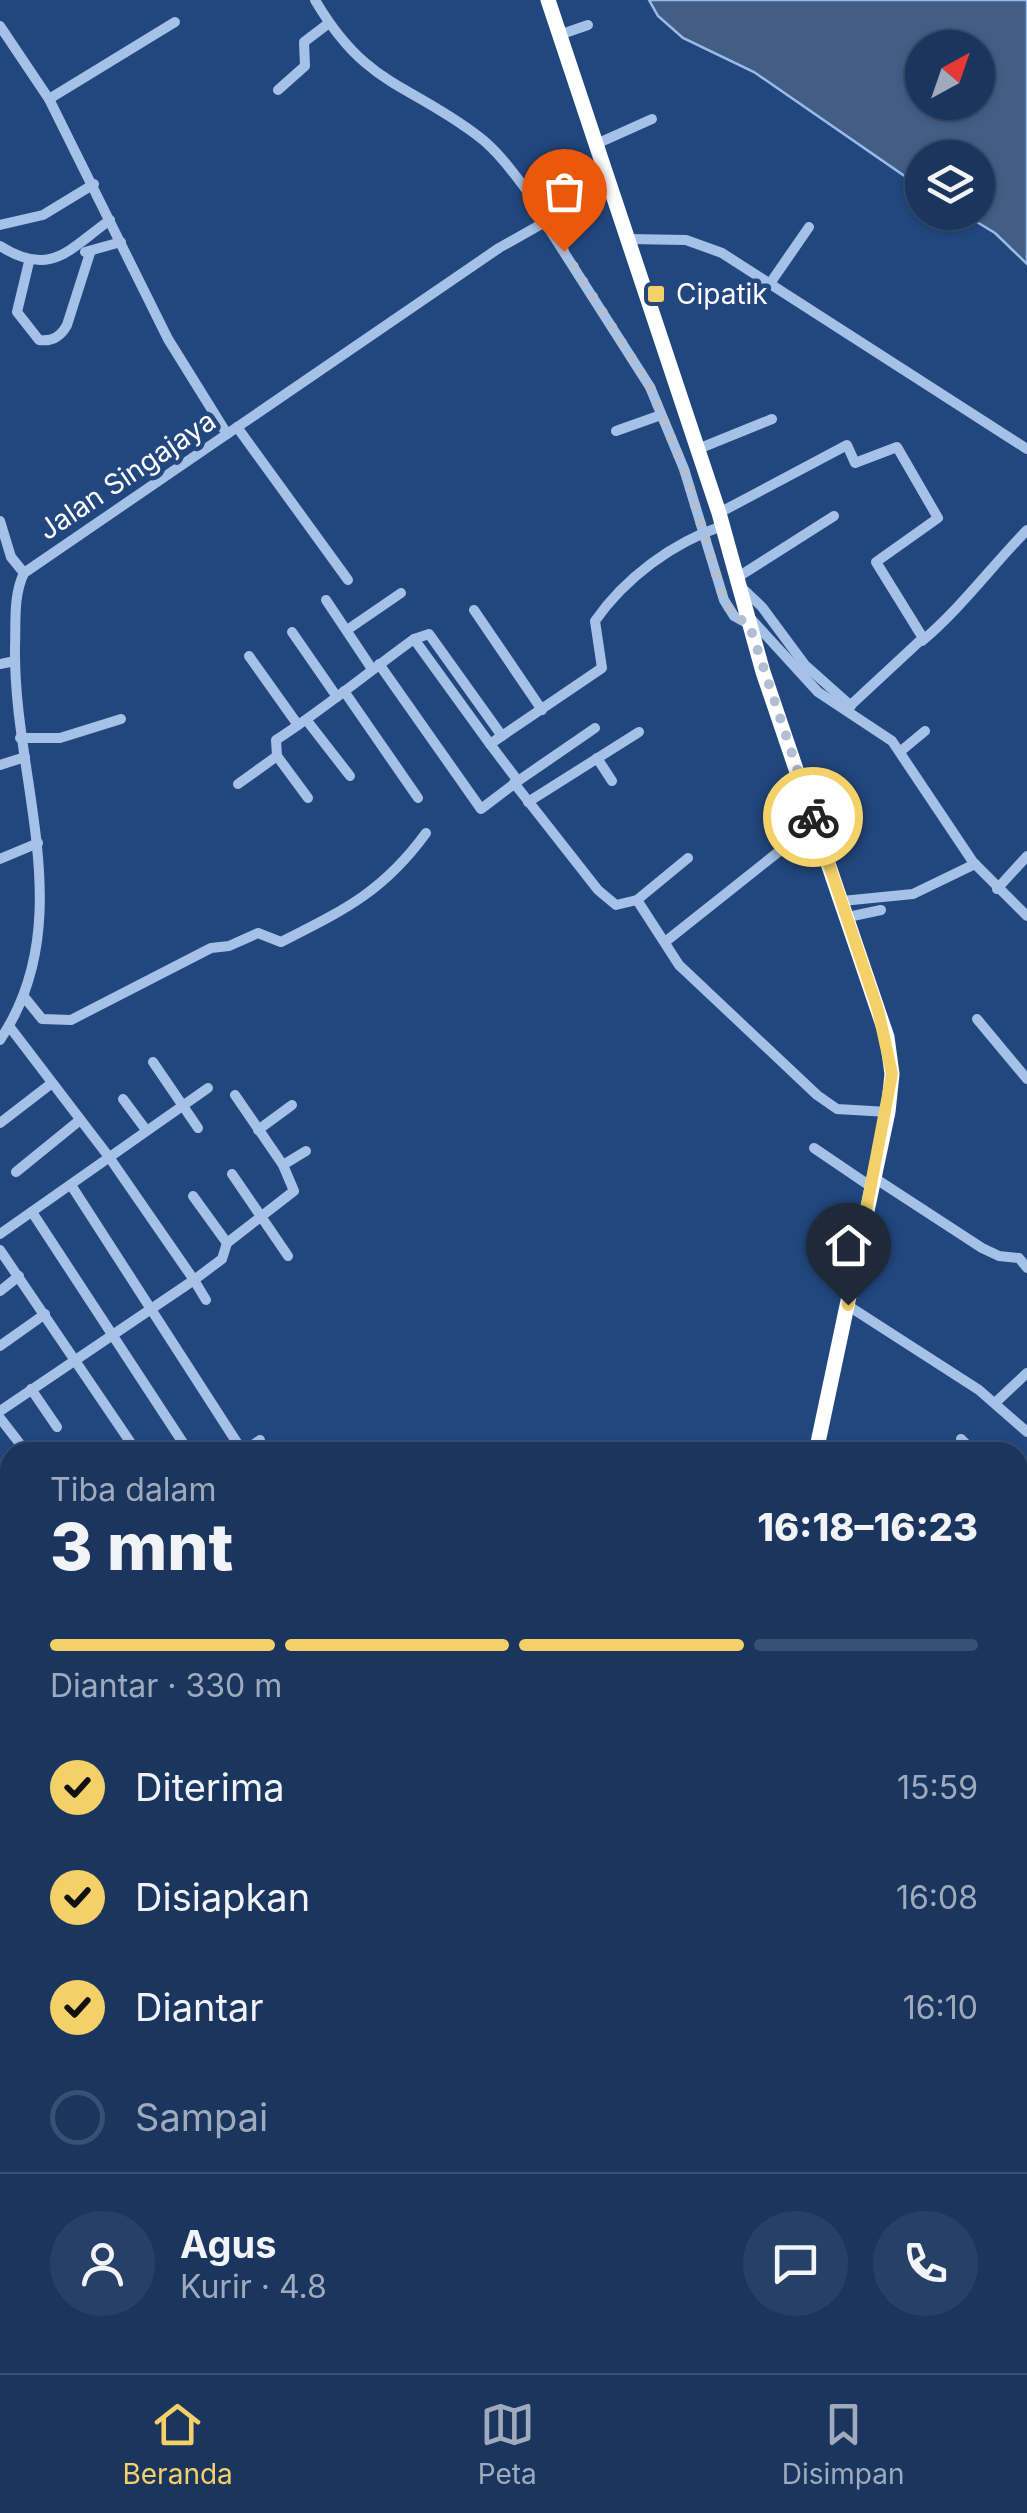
<!DOCTYPE html>
<html lang="id">
<head>
<meta charset="utf-8">
<style>
  body { margin:0; font-family:Inter,sans-serif; background:#274067; color:#f1f3f6; height:100vh; display:flex; flex-direction:column; font-size:38px; white-space:nowrap }
  * { box-sizing:border-box; margin:0 }
  p { font-size:32px; color:#9fabbc }
  .icon { flex:none; width:55px; height:55px; fill:none; stroke:currentColor; stroke-width:2; stroke-linecap:round; stroke-linejoin:round }
  .map { position:relative; flex:1; overflow:hidden }
  .panel { position:absolute; left:0px; top:1442px; width:1028px; height:932px; display:flex; flex-direction:column; background:#1a355e; border-radius:30px 30px 0 0; box-shadow:0 2px 8px #0004,0 0 0 2px #385073 }
  .panel>* { flex:none }
  .needle { width:65px; rotate:40deg }
  .fabs { position:absolute; left:905px; top:30px; display:grid; gap:20px }
  .fabs a { display:grid; place-items:center; width:90px; height:90px; border-radius:50%; background:#1a355e; box-shadow:0 2px 8px #0004,0 0 0 2px #385073; font-size:50px }
  .pin { position:absolute; display:grid; place-items:center; width:85px; height:85px; color:#fff; margin:-102px -42px; border-radius:50% 50% 50% 0; rotate:-45deg; box-shadow:0 0 10px #0007 }
  .pin .icon { rotate:45deg }
  .courier { position:absolute; display:grid; place-items:center; width:100px; height:100px; margin:-50px; border:8px solid #f3d068; border-radius:50%; background:#fff; color:#222; box-shadow:0 2px 12px #0007 }
  .headline em { font-style:normal; font-weight:800 }
  .headline div { display:flex; flex-direction:column-reverse }
  .headline { display:flex; align-items:center; justify-content:space-between; height:170px; padding:0 50px }
  h1 { font-size:65px; font-weight:800; line-height:75px }
  .bar { display:grid; grid-template-columns:repeat(4,1fr); gap:15px 10px; align-content:center; height:120px; padding:0 50px }
  .bar i { height:12px; border-radius:8px; background:#385073 }
  .bar .on { background:#f3d068 }
  .bar p { grid-column:span 4 }
  .line { display:flex; align-items:center; gap:25px; padding:0 50px; border-top:2px solid #385073 }
  .line div { flex:1 }
  .round { display:grid; place-items:center; flex:none; width:105px; height:105px; border-radius:52px; background:#274067 }
  ol { padding:0 50px; list-style:none }
  li { display:flex; align-items:center; gap:30px; height:110px }
  li p { margin-inline-start:auto }
  li .icon { padding:10px; border-radius:50%; background:#f3d068; color:#111; stroke-width:4 }
  li:last-child { color:#9fabbc }
  li i { width:55px; height:55px; border:5px solid #385073; border-radius:50% }
  .menu { display:flex; justify-content:space-around; align-items:center; height:140px; border-top:2px solid #385073; background:#1a355e; font-size:28px; color:#9fabbc }
  .menu a { display:grid; justify-items:center; gap:5px }
  .menu .on { color:#f3d068 }
  .map>svg:first-child { display:block }
</style>
</head>
<body>
<div class="map">
<svg width="1027" height="2373" viewBox="0 0 1027 2373">
  <rect width="100%" height="100%" fill="#22477e"/>
  <path fill="#35609c" d="M703 2365H825L846 2373H706Z"/>
  <path fill="#425e86" stroke="#9abbe8" stroke-width="2.5" fill-rule="evenodd" d="M649 0H1027V264L995 233 962 213 978 212V158H922V183L909 179 754 72 683 38 658 16ZM922 48H978V102H922Z"/>
  <g fill="none" stroke-linecap="round" stroke-linejoin="round">
    <path stroke="#9abbe8" stroke-width="2.5" d="M891 2365 895 2373"/>
    <g stroke="#a6c1e7" stroke-width="10">
      <path d="M315 0C366 87 407 82 478 136 505 156 526 192 548 218"/>
      <path d="M0 26 49 99 168 339 227 434"/>
      <path d="M559 35 588 25"/>
      <path d="M278 90 305 66 304 42 329 23"/>
      <path d="M49 99 175 22"/>
      <path d="M594 145 652 119"/>
      <path d="M544 221 650 387 684 469 724 600 734 616 749 624"/>
      <path d="M0 225 43 215 94 184"/>
      <path d="M629 239 686 240 722 253 1027 449"/>
      <path d="M0 246C51 278 68 250 110 220"/>
      <path d="M85 252 121 242"/>
      <path d="M29 262 17 312 39 340C53 342 61 336 67 325L90 253"/>
      <path d="M771 282 809 227"/>
      <path d="M237 427 348 580"/>
      <path d="M616 431 661 415"/>
      <path d="M698 449 772 419"/>
      <path d="M719 513 847 445 855 463 897 447 938 518 876 562 923 638 853 703"/>
      <path d="M0 521 11 557 24 573"/>
      <path d="M738 577 834 516"/>
      <path d="M740 586 762 607 805 665 851 706"/>
      <path d="M326 600 372 669"/>
      <path d="M474 610 542 710"/>
      <path d="M752 620 818 692 892 741 973 862 1027 916"/>
      <path d="M347 630 401 593"/>
      <path d="M292 632 337 697"/>
      <path d="M414 639 429 634 502 736"/>
      <path d="M922 641C961 608 991 567 1027 530"/>
      <path d="M249 656 298 725"/>
      <path d="M0 664 15 661"/>
      <path d="M379 664 481 809 518 781"/>
      <path d="M344 691 418 798"/>
      <path d="M308 722 350 776"/>
      <path d="M20 738H60L121 719"/>
      <path d="M490 744 518 781 595 728"/>
      <path d="M901 751 925 731"/>
      <path d="M597 758 612 781"/>
      <path d="M0 765 25 757"/>
      <path d="M514 783 598 890 616 905 637 900 688 858"/>
      <path d="M238 784 277 756"/>
      <path d="M308 798 277 756 276 740C324 709 367 673 414 639L490 744 602 668 595 621C625 578 672 543 722 526"/>
      <path d="M528 802 639 732"/>
      <path d="M0 859 38 843"/>
      <path d="M997 889 1027 856"/>
      <path d="M637 900 679 965 817 1095 837 1109 888 1112"/>
      <path d="M842 901 913 894 975 864"/>
      <path d="M848 917 881 910"/>
      <path d="M665 942 777 853 817 830"/>
      <path d="M25 998 42 1019 71 1020 211 948 229 946 258 933 281 942C344 910 383 892 426 833"/>
      <path d="M977 1019 1027 1079"/>
      <path d="M0 1040C81 920 13 779 15 647 16 622 13 596 24 573L499 248 607 187"/>
      <path d="M153 1062 198 1128"/>
      <path d="M123 1099 146 1130"/>
      <path d="M0 1123 52 1083"/>
      <path d="M258 1130 292 1105"/>
      <path d="M814 1148 870 1186"/>
      <path d="M283 1165 306 1151"/>
      <path d="M16 1172 80 1120"/>
      <path d="M232 1174 288 1256"/>
      <path d="M873 1177 982 1248 999 1256 1019 1258 1027 1268"/>
      <path d="M71 1185 243 1452"/>
      <path d="M193 1196 227 1243"/>
      <path d="M32 1212 189 1452"/>
      <path d="M0 1234 208 1088"/>
      <path d="M0 1250 137 1452"/>
      <path d="M0 1291 19 1276"/>
      <path d="M206 1300 194 1280 222 1259 227 1243 294 1191 283 1165 235 1095"/>
      <path d="M847 1305 979 1390 1027 1432"/>
      <path d="M0 1346 45 1314"/>
      <path d="M31 1389 57 1427"/>
      <path d="M995 1403 1027 1373"/>
      <path d="M0 1411 194 1280 109 1157 9 1026"/>
      <path d="M0 1418 24 1449"/>
      <path d="M961 1439 974 1452"/>
      <path d="M244 1451 260 1440"/>
      <path d="M1018 1521 1027 1513"/>
      <path d="M0 1933 10 1925"/>
      <path d="M0 2000 10 2009"/>
      <path d="M1018 2347 1027 2355"/>
      <path d="M897 2365 901 2373"/>
      <path d="M933 2373 940 2365"/>
      <path d="M1006 2373 1013 2365"/>
    </g>
    <g stroke="#fff" stroke-width="15">
      <path d="M548 0 719 513 763 672 887 1037 892 1074 888 1112 816 1452"/>
      <path d="M859 2373 860 2365"/>
    </g>
  </g>
  <g fill="none" stroke-linecap="round" stroke-linejoin="round">
    <path stroke="#b2bfd2" stroke-width="10" stroke-dasharray="0 18" d="M564 251 650 387 684 469 724 600 734 616 749 624 813 817"/>
    <path stroke="#f3d068" stroke-width="12" d="M813 817 878 1010 892 1074 848 1305"/>
  </g>
  <rect fill="#f3d068" stroke="#22477e" stroke-width="4" x="646" y="284" width="20" height="20" rx="5"/>
  <g text-anchor="middle" dominant-baseline="central" stroke-width="9" stroke-linejoin="round" paint-order="stroke">
    <g font-size="28" fill="#fff" stroke="#22477e" text-anchor="start">
      <text x="676" y="294">Cipatik</text>
    </g>
    <g font-size="28" fill="#fff" stroke="#22477e">
      <text transform="translate(127 475) rotate(-34)">Jalan Singajaya</text>
    </g>
  </g>
</svg>
<div class="fabs">
<a><svg class="needle" viewBox="-14 -14 28 28"><path d="M0-13l5 13h-10z" fill="#e53935"/><path d="M0 13l5-13h-10z" fill="#9fabbc"/></svg></a>
<a><svg class="icon" aria-label="layers" viewBox="0 0 24 24"><path d="M12 4l9 5-9 5-9-5zM3 14l9 5 9-5"/></svg></a>
</div>
<div class="pin" style="left:564px;top:251px;background:#ea580c"><svg class="icon" aria-label="bag" viewBox="0 0 24 24"><path d="M5 8h14l-1 12H6zM9 8a3 3 0 0 1 6 0"/></svg></div>
<div class="pin" style="left:848px;top:1305px;background:#1f2937"><svg class="icon" aria-label="home" viewBox="0 0 24 24"><path d="M3 11l9-7 9 7M6 9v11h12V9"/></svg></div>
<div class="courier" style="left:813px;top:817px"><svg class="icon" aria-label="bike" viewBox="0 0 24 24"><circle cx="6" cy="16" r="4"/><circle cx="18" cy="16" r="4"/><path d="M6 16l4-8h5l3 8M10 8l3 8H6M13 5h3"/></svg></div>
<section class="panel">
<div class="headline"><div><h1>3 mnt</h1><p>Tiba dalam</p></div><em>16:18–16:23</em></div>
<div class="bar"><i class="on"></i><i class="on"></i><i class="on"></i><i></i><p>Diantar · 330 m</p></div>
<ol>
<li><svg class="icon" aria-label="check" viewBox="0 0 24 24"><path d="M5 12l5 5 9-10"/></svg>Diterima<p>15:59</p></li>
<li><svg class="icon" aria-label="check" viewBox="0 0 24 24"><path d="M5 12l5 5 9-10"/></svg>Disiapkan<p>16:08</p></li>
<li><svg class="icon" aria-label="check" viewBox="0 0 24 24"><path d="M5 12l5 5 9-10"/></svg>Diantar<p>16:10</p></li>
<li><i></i>Sampai</li>
</ol>
<div class="line" style="height:180px"><a class="round"><svg class="icon" aria-label="person" viewBox="0 0 24 24"><circle cx="12" cy="8" r="4"/><path d="M4 21q1-7 8-7t8 7"/></svg></a><div><b>Agus</b><p>Kurir · 4.8</p></div><a class="round"><svg class="icon" aria-label="chat" viewBox="0 0 24 24"><path d="M4 5h16v11H9l-5 4z"/></svg></a><a class="round"><svg class="icon" aria-label="phone" viewBox="0 0 24 24"><path d="M5 4h4l2 5-3 2q2 4 5 5l2-3 5 2v4C11 20 4 13 5 4z"/></svg></a></div>
</section>
</div>
<nav class="menu">
<a class="on"><svg class="icon" aria-label="home" viewBox="0 0 24 24"><path d="M3 11l9-7 9 7M6 9v11h12V9"/></svg>Beranda</a>
<a><svg class="icon" aria-label="map" viewBox="0 0 24 24"><path d="M3 6l6-2 6 2 6-2v14l-6 2-6-2-6 2zM9 4v14M15 6v14"/></svg>Peta</a>
<a><svg class="icon" aria-label="saved" viewBox="0 0 24 24"><path d="M7 4h10v16l-5-4-5 4z"/></svg>Disimpan</a>
</nav>
</body>
</html>
